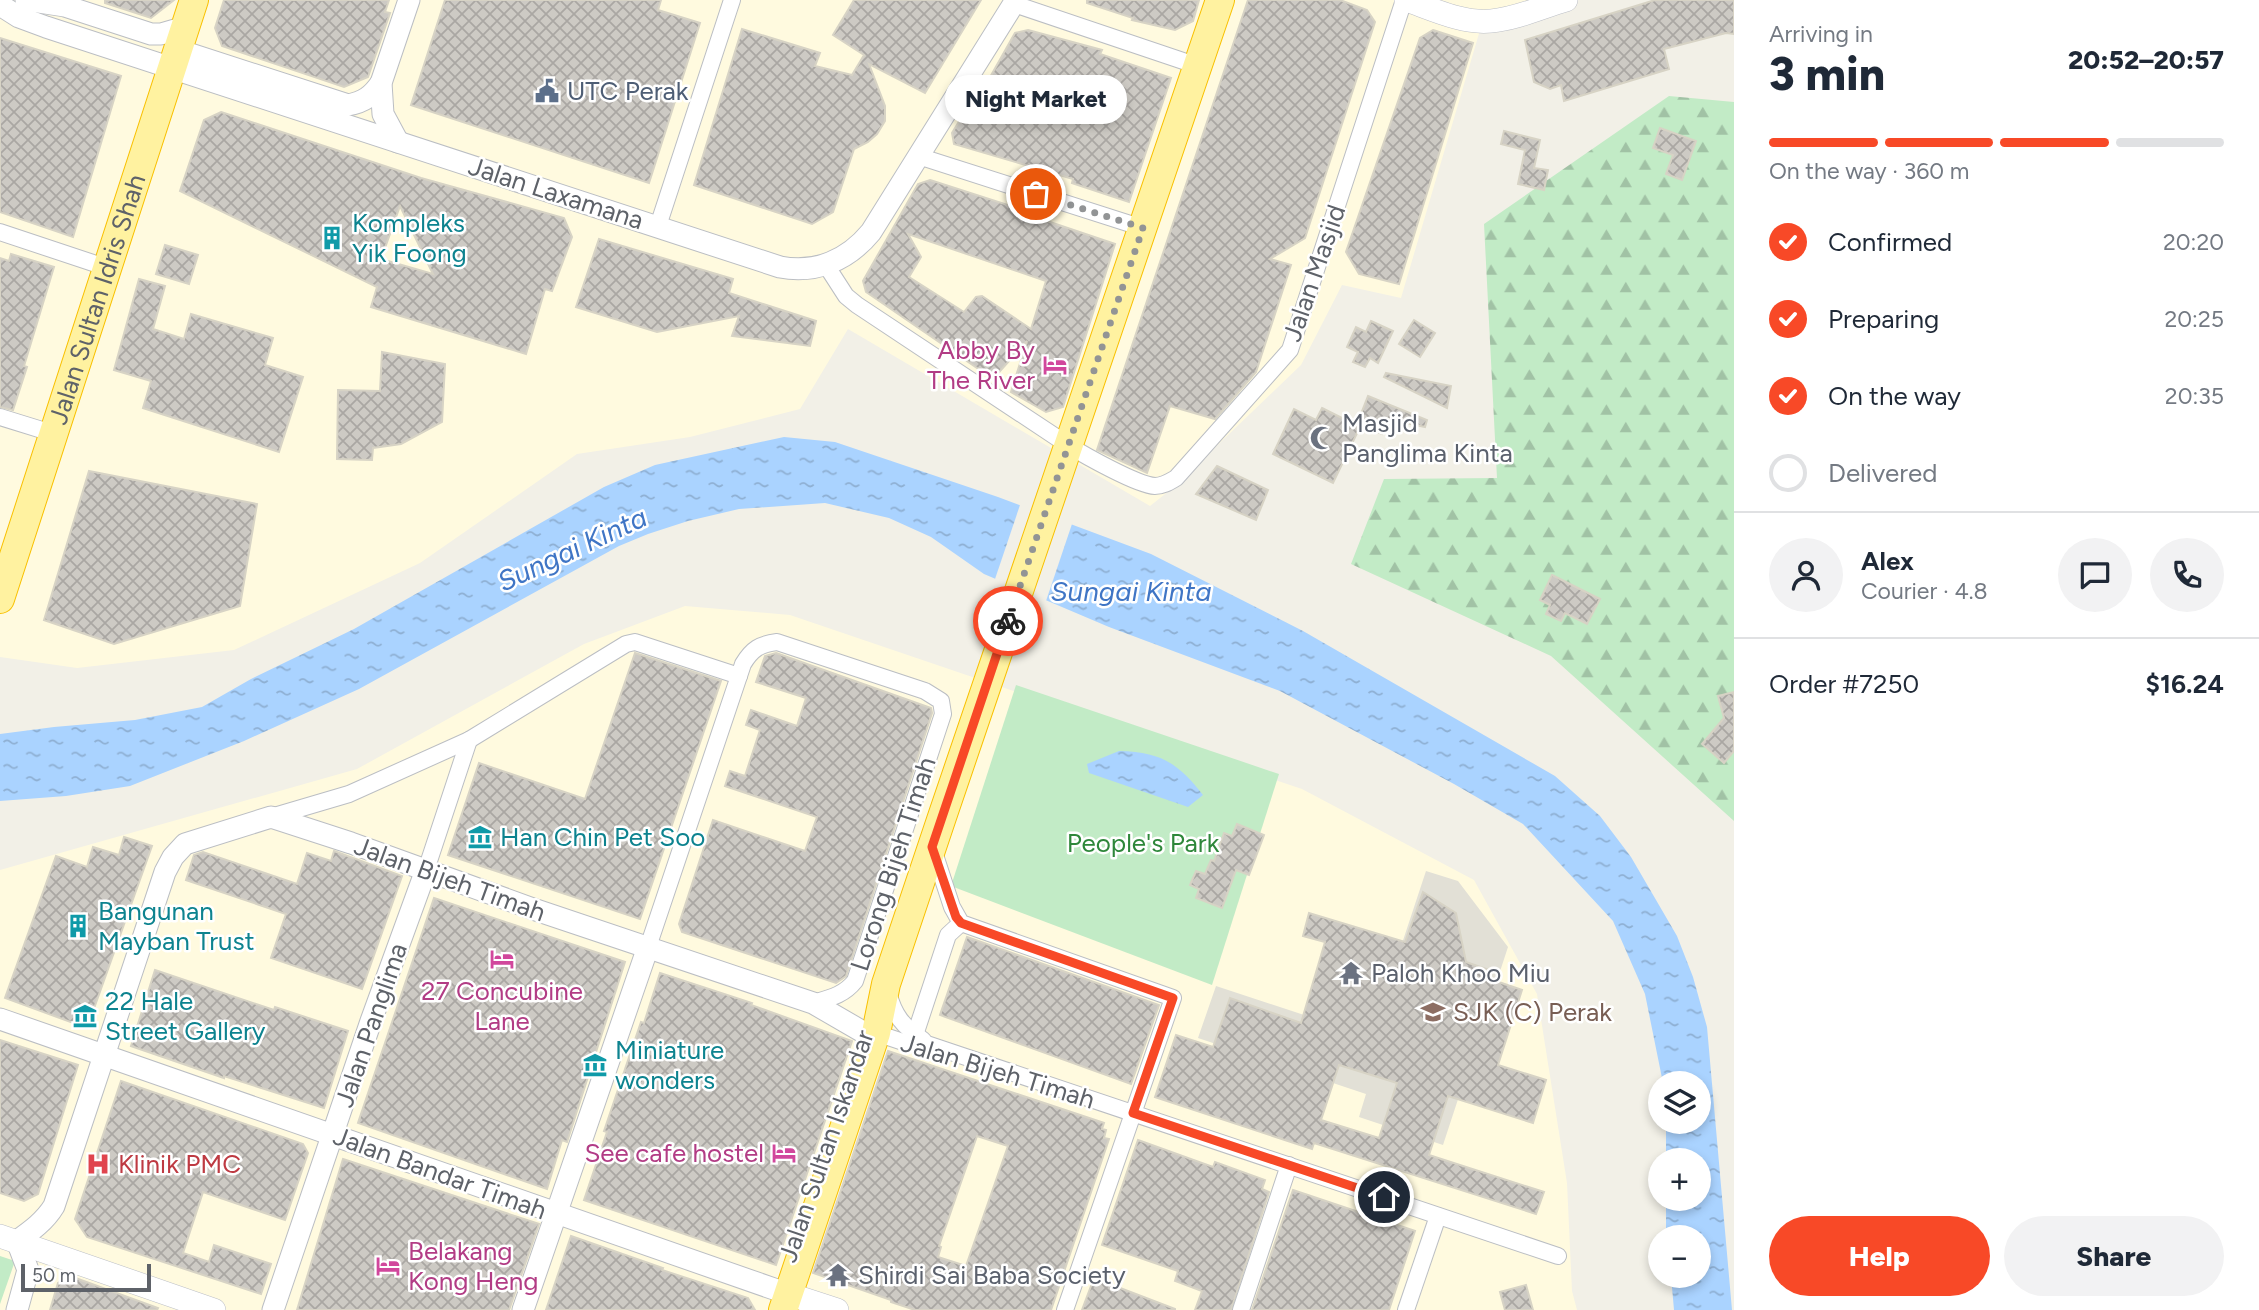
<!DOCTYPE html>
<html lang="en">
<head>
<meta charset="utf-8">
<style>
  body { margin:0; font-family:Figtree,sans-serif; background:#f2f2f3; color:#1f2937; height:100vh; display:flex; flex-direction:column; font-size:26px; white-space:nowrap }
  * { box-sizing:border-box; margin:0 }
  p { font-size:23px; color:#747a83 }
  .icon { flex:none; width:38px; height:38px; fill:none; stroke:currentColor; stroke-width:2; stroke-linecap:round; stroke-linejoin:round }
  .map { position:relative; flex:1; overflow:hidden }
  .panel { display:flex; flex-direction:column; background:#fff; width:525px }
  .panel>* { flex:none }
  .buttons { position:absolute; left:1648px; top:1071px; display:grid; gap:14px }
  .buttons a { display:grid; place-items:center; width:63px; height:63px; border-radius:50%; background:#fff; box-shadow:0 4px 10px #0003; font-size:35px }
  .scale { position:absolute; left:21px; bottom:18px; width:130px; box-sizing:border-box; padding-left:7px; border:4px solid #5e6269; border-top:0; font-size:19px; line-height:24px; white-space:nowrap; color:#5e6269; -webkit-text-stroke:5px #fff; paint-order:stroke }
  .pin { position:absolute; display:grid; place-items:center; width:60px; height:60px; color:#fff; margin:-30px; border:4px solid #fff; border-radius:50%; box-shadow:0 2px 7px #0007 }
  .courier { position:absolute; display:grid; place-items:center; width:70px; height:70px; margin:-35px; border:5px solid #f84927; border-radius:50%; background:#fff; color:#222; box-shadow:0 2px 9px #0007 }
  .bubble { position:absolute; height:49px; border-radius:24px; background:#fff; box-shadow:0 4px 10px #0003; font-size:23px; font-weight:800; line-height:49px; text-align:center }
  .head em { font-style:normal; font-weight:800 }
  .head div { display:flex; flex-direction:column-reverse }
  .head { display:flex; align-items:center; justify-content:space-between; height:119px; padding:0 35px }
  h1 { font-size:46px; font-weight:800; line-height:52px }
  .bar { display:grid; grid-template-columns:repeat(4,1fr); gap:10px 7px; align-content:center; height:84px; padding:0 35px }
  .bar i { height:9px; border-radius:5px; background:#e0e1e3 }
  .bar .current { background:#f84927 }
  .bar p { grid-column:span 4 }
  .line { display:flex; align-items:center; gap:18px; padding:0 35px; border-top:2px solid #e0e1e3 }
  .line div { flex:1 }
  .round { display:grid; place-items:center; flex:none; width:74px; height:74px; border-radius:37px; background:#f2f2f3 }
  ol { padding:0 35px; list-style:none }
  li { display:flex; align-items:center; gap:21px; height:77px }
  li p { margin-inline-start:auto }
  li .icon { padding:7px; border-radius:50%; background:#f84927; color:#fff; stroke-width:4 }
  li:last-child { color:#747a83 }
  li i { width:38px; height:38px; border:4px solid #e0e1e3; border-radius:50% }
  .button { display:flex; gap:14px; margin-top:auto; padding:14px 35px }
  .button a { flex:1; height:80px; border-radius:42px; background:#f84927; color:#fff; font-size:28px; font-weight:800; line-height:80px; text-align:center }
  .button a+a { background:#f2f2f3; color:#1f2937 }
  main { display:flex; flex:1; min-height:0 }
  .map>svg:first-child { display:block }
</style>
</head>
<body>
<main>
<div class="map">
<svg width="1734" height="1310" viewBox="0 0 1734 1310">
  <defs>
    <pattern id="forest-firs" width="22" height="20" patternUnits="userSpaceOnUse" patternTransform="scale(1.75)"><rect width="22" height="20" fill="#c2ebc6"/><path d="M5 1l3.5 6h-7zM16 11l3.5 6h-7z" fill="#a1c2a5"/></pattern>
    <pattern id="water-ripples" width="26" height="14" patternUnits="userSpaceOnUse" patternTransform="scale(1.75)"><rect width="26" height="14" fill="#aad3ff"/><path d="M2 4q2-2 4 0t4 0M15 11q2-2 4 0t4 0" fill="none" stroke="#8eafd2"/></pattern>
    <pattern id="building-cross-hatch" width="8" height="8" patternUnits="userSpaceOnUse" patternTransform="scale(1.75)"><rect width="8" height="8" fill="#cdcac4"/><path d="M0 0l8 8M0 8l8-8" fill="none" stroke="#aaa7a3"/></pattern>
  </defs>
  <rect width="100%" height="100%" fill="#f2f0e7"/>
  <g fill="#fffadf">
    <path d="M0 0H1557L1483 20 1401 298 1342 285 1301 365 1174 487 1150 506 848 329 800 409 690 437 577 454 420 563 234 650 77 668 0 657Z"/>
    <path d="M685 606 790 615 1302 789 1474 880 1537 994 1567 1183 1572 1291 1577 1310H0V870L357 769 584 644Z"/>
  </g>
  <path fill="#e2e0d6" d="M1426 871 1458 881 1508 947 1443 1145 1359 1117 1366 1094 1198 1038 1216 986 1371 1037Z"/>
  <path fill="url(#forest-firs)" d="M1669 96 1734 102V821L1551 656 1351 564 1384 479 1497 478 1484 224Z"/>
  <g fill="#c2ebc6">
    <path d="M1016 685 1279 774 1212 985 951 886Z"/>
    <path d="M0 1256 15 1261 0 1304Z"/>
  </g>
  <g fill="url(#water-ripples)">
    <path d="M784 437 835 442 998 497 1151 554 1303 631 1555 776 1600 816 1631 857 1677 936 1693 977 1707 1027 1732 1310H1674L1671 1276H1699V1237H1666V1199H1699V1160H1666V1122H1699V1083H1663L1645 994 1613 921 1523 824 1454 784 1280 691 1109 627 984 574 931 537 889 518 825 503 739 509 688 521 648 534 619 546 359 689 244 741 130 786 66 796 0 801V734L54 727 135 720 202 707 251 679 354 629 604 487 655 465Z"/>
    <path d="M1119 751C1161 752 1178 763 1203 795L1188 807 1089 773 1087 764Z"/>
  </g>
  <path fill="#f2f0e7" d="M1021 502 1073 521 1045 604 994 582Z"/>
  <g fill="url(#building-cross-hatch)" stroke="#d7d3c5" stroke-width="2" fill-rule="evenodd">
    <path d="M105 0H174L151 18 105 3Z"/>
    <path d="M224 0H389L385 12 390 13 368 77 344 87 222 46 215 28Z"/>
    <path d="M445 0H661L658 10 700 23 649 183 411 105Z"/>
    <path d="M854 0H981L925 93 869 64 885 106V121L877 134 868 142 854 149 833 212 812 224 694 185 742 29 820 53 815 66 852 75 864 55 833 35Z"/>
    <path d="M1087 0H1199L1193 21 1175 30 1132 20 1133 18 1087 3Z"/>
    <path d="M1248 0H1340L1367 10 1375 22 1305 238 1270 259 1291 265 1256 372 1215 419 1170 406 1147 473 1097 450Z"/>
    <path d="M1655 0H1734V34L1726 33 1664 49 1669 69 1564 101 1561 85 1550 89 1534 82 1525 40Z"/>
    <path d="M1028 30 1102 50 1100 54 1171 78 1129 202 1072 183 1073 179 954 144 952 133 976 94 980 95 1015 33Z"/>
    <path d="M1433 30 1473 43 1399 284 1359 274 1346 252 1420 38Z"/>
    <path d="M0 38 121 76 73 237 0 212Z"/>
    <path d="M221 112 421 178 564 218 572 237 552 291 545 289 526 354 371 307 377 287 180 191 204 120ZM400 206 433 274 381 259Z"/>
    <path d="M1660 128 1696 141 1682 180 1666 174 1673 155 1653 148Z"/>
    <path d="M1504 131 1540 140 1534 168 1548 170 1544 190 1518 184 1525 150 1501 144Z"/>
    <path d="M930 180 1045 217 1044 220 1115 244 1063 407 1046 412 1011 392 1027 341 993 379 866 292 863 281 918 184ZM908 234 1046 281 1031 329 982 296 976 297 964 312 909 277 921 257Z"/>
    <path d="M599 239 733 279 729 293 816 321 810 346 732 336 739 316 657 332 576 307Z"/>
    <path d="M165 245 198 255 189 284 156 274Z"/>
    <path d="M11 254 54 267 24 366 27 367 13 410 0 407V258L9 261Z"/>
    <path d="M139 279 165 286 153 329 184 339 191 314 273 338 265 365 303 377 279 452 143 408 151 381 114 370Z"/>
    <path d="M1414 320 1435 333 1420 357 1399 344Z"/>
    <path d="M1371 321 1393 331 1378 363 1370 358 1365 367 1353 362 1358 352 1347 347 1356 327 1366 332Z"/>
    <path d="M382 352 445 364 442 422 401 444 373 448 372 460 337 459 338 390 380 391Z"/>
    <path d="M1386 373 1451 386 1447 408 1384 377Z"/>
    <path d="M1368 396 1427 420 1425 427 1388 419 1382 434 1357 424Z"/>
    <path d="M1322 408 1360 427 1333 483 1273 454 1294 409 1316 420Z"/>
    <path d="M1217 466 1268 490 1256 520 1196 494Z"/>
    <path d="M89 471 257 504 240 606 114 644 44 620Z"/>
    <path d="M1552 575 1600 599 1587 624 1565 613 1561 621 1546 614 1550 605 1540 600Z"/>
    <path d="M635 653 721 681 640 919 448 855 479 763 585 799Z"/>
    <path d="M776 653 931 708 932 713 846 976 836 983 682 932 679 924 713 820 805 851 817 817 725 786 730 771 745 776 760 730 746 725 751 710 797 726 806 698 756 682 765 656Z"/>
    <path d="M1734 692V751L1724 763 1702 744 1724 718 1718 696Z"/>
    <path d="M1237 824 1264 835 1249 875 1236 870 1222 908 1196 898 1199 889 1190 885 1196 871 1205 874 1211 860 1214 861 1224 833 1232 836Z"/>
    <path d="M124 837 152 846 87 1028 5 998 56 856 87 867 93 847 119 855Z"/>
    <path d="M334 851 402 876 362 989 271 958 286 914 186 880 194 855 203 852 297 884 307 853 331 861Z"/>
    <path d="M1423 892 1456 913 1466 962 1489 970 1487 978 1522 990 1498 1065 1546 1080 1533 1123 1448 1096 1429 1155 1544 1192 1536 1214 1314 1143 1312 1149 1155 1097 1176 1035 1213 1047 1230 998 1301 1023 1325 942 1303 936 1309 913 1405 942ZM1339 1065 1397 1083 1379 1138 1321 1120Z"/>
    <path d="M434 898 625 962 567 1142 562 1140 547 1189 358 1123Z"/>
    <path d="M967 937 1159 1005 1131 1084 940 1015Z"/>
    <path d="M155 970 274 1010 275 1007 348 1031 324 1108 224 1076V1078L131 1046Z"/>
    <path d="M660 973 752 1003 751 1005 852 1041 776 1265 584 1200 607 1132 604 1131 641 1022 644 1023Z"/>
    <path d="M0 1040 78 1065 38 1194 24 1201 0 1193Z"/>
    <path d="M888 1051 1104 1123 1102 1129 1106 1130 1104 1138 1109 1139 1051 1310H915L891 1302V1300L813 1273ZM977 1136 1008 1146 966 1266 938 1257 941 1247 939 1246Z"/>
    <path d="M121 1081 303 1144 308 1153 285 1220 203 1192 183 1253 209 1262 214 1245 271 1264 261 1294 87 1237 75 1219Z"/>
    <path d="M1138 1140 1213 1167 1215 1162 1265 1180 1262 1189 1269 1192 1231 1310H1195L1202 1291 1175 1281 1178 1271 1102 1245Z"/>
    <path d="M343 1159 539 1224 509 1310H297Z"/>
    <path d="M1293 1190 1415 1231 1389 1310H1252Z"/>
    <path d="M571 1236 663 1268 662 1270 748 1298 755 1310H546Z"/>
    <path d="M70 1276 158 1308 157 1310H50L58 1283Z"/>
    <path d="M1094 1278 1175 1309V1310H1082Z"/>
    <path d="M1526 1285 1533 1310H1505L1500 1292Z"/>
  </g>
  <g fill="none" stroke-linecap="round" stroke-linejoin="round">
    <g stroke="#bbbec3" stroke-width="18">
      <g id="minor">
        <path d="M1014 4 1198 66"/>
        <path d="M918 156 1143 228"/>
        <path d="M658 226 732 0"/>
        <path d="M0 232 108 268"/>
        <path d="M826 265 846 296 857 305 1068 445C1084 455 1137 485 1155 486 1163 486 1169 482 1176 478L1290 350 1404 0"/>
        <path d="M0 417 55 434"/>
        <path d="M271 817 349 794 469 740 626 644 635 642 739 676"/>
        <path d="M933 849 952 907 961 923 1173 998 1065 1310"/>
        <path d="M426 870 469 740"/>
        <path d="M648 947 743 664C752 649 760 644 777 642L925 691 941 701 943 714 855 981C844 995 830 998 813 1003"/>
        <path d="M888 992C894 1016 903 1026 923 1040"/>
        <path d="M876 1033 906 1043 927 1044 1558 1256"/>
        <path d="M915 1035 948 935 961 923"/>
        <path d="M1241 1310 1289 1165"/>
        <path d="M1406 1310 1438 1216"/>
      </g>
    </g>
    <g stroke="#bbbec3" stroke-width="23">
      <g id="tertiary">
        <path d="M26 0 65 6 151 34H161L185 27"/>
        <path d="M0 5 19 17 46 27 780 267C816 274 848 260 871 232L1016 0"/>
        <path d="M178 50 348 105C364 102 372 96 381 83"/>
        <path d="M398 142 383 114 381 83 409 0"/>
        <path d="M0 1019 777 1290"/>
        <path d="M17 1310 28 1270 17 1241C31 1231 45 1221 54 1206L165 872 173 857 185 844 271 817 351 843 536 910 813 1003 863 1032"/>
        <path d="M273 1310 371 1021 426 870"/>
        <path d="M523 1310 648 947"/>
      </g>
    </g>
    <g stroke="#bcbfc6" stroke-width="24">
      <g id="secondary">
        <path d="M1406 0C1432 9 1463 24 1491 21 1516 19 1542 7 1566 0"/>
        <path d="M0 1236 214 1310"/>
        <path d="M788 1294 837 1310"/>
      </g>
    </g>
    <g stroke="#f9c000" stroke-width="30">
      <g id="trunk">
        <path id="s1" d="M0 599 194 0"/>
        <path d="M783 1310 876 1033 886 984 942 817 1220 0"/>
      </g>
    </g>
    <use href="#minor" stroke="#fff" stroke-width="16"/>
    <use href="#tertiary" stroke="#fff" stroke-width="21"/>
    <use href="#secondary" stroke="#fff" stroke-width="23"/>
    <use href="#trunk" stroke="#fff2a0" stroke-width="28"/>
  </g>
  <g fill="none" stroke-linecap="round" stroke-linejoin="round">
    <path stroke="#929495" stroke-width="7" stroke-dasharray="0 12.6" d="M1008 621 1143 228 1036 194"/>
    <path stroke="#f84927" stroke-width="9" d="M1008 621 932 847 956 917 961 923 1173 998 1133 1113 1384 1197"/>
  </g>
  <defs>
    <g id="civic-bare" transform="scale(1.89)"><path d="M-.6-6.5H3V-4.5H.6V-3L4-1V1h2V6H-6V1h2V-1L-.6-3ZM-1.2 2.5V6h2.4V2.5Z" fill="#5c6f8a" stroke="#fff" stroke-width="2.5" paint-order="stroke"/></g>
    <g id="building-bare" transform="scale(1.89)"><path d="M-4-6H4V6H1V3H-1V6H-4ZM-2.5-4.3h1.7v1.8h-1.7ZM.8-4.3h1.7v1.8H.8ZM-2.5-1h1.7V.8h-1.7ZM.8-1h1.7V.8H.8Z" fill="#0f9aa8" stroke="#fff" stroke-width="2.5" paint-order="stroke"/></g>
    <g id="hotel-bare" transform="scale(1.89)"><path d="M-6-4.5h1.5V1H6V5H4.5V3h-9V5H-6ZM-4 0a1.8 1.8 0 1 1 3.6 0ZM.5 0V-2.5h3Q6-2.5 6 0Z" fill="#d1479c" stroke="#fff" stroke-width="2.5" paint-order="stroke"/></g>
    <g id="mosque-bare" transform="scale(1.89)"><path d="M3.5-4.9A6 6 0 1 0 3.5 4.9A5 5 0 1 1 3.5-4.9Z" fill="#6b7280" stroke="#fff" stroke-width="2.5" paint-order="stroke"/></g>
    <g id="museum-bare" transform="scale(1.89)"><path d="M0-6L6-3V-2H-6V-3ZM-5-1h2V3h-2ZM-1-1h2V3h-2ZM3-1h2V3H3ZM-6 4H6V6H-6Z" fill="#0f9aa8" stroke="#fff" stroke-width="2.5" paint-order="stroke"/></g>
    <g id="temple-bare" transform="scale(1.89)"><path d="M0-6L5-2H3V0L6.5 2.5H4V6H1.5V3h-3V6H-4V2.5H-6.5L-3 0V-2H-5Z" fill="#6b7280" stroke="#fff" stroke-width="2.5" paint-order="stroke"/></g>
    <g id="school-bare" transform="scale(1.89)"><path d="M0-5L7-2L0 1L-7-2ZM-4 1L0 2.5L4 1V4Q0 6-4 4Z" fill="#8d6e63" stroke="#fff" stroke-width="2.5" paint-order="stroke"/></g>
    <g id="hospital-bare" transform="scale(1.89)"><path d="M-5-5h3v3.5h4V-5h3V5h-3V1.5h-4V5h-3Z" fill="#e0444e" stroke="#fff" stroke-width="2.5" paint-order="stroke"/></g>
  </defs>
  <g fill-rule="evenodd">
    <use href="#civic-bare" x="547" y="91"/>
    <use href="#building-bare" x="332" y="238"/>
    <use href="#hotel-bare" x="1055" y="365"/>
    <use href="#mosque-bare" x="1322" y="438"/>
    <use href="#museum-bare" x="480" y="837"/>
    <use href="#building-bare" x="78" y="926"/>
    <use href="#hotel-bare" x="502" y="959"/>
    <use href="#temple-bare" x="1351" y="973"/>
    <use href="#school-bare" x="1433" y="1012"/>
    <use href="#museum-bare" x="85" y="1016"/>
    <use href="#museum-bare" x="595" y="1065"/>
    <use href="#hotel-bare" x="784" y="1153"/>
    <use href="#hospital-bare" x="98" y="1164"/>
    <use href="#hotel-bare" x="388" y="1266"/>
    <use href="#temple-bare" x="838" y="1275"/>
  </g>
  <g text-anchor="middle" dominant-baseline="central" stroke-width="5" stroke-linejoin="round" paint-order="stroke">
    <g font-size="26" fill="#4e5e75" stroke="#fff" text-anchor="start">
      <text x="567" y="91">UTC Perak</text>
    </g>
    <g font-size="26" fill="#5e6269" stroke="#fff">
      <text transform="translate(556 193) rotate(18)">Jalan Laxamana</text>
      <text transform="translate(1314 273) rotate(-71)">Jalan Masjid</text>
      <text stroke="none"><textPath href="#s1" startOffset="315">Jalan Sultan Idris Shah</textPath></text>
      <text transform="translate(893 864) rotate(-72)">Lorong Bijeh Timah</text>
      <text transform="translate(450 879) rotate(20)">Jalan Bijeh Timah</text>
      <text transform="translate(371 1025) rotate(-71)">Jalan Panglima</text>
      <text transform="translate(998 1071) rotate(17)">Jalan Bijeh Timah</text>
      <text transform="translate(826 1146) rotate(-71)">Jalan Sultan Iskandar</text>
      <text transform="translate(440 1173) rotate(20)">Jalan Bandar Timah</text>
    </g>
    <g font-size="26" fill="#0d838f" stroke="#fff" text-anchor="start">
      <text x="352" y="223">Kompleks<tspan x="352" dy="30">Yik Foong</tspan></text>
      <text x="500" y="837">Han Chin Pet Soo</text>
      <text x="98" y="911">Bangunan<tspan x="98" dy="30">Mayban Trust</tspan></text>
      <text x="105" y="1001">22 Hale<tspan x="105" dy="30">Street Gallery</tspan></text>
      <text x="615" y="1050">Miniature<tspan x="615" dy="30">wonders</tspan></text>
    </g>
    <g font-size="26" fill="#b23c85" stroke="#fff" text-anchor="end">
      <text x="1035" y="350">Abby By<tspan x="1035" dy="30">The River</tspan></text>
      <text x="502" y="991" text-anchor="middle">27 Concubine<tspan x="502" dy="30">Lane</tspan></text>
      <text x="764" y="1153">See cafe hostel</text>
      <text x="408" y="1251" text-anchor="start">Belakang<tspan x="408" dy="30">Kong Heng</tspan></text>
    </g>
    <g font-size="26" fill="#5b616d" stroke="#fff" text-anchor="start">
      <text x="1342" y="423">Masjid<tspan x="1342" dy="30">Panglima Kinta</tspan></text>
      <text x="1371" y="973">Paloh Khoo Miu</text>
      <text x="858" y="1275">Shirdi Sai Baba Society</text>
    </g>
    <g font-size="26" fill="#2e873a" stroke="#fff">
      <text x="1143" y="843">People's Park</text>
    </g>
    <g font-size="26" fill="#785e54" stroke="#fff" text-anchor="start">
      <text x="1453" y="1012">SJK (C) Perak</text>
    </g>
    <g font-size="26" fill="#be3a42" stroke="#fff" text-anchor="start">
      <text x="118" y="1164">Klinik PMC</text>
    </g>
    <g font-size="28" font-style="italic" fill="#3f75c5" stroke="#fff">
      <text transform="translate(572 549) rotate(-25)">Sungai Kinta</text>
      <text x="1131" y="591">Sungai Kinta</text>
    </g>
  </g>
</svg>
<div class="buttons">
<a><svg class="icon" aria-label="layers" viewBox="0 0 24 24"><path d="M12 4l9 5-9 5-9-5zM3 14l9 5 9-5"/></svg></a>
<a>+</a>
<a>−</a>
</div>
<div class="scale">50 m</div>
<div class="pin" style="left:1036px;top:194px;background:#ea580c"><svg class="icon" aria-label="bag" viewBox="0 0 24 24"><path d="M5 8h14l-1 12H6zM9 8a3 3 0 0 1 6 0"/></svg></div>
<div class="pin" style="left:1384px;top:1197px;background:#1f2937"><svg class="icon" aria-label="home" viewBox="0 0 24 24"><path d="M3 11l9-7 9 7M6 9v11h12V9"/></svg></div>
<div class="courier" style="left:1008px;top:621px"><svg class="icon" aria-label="bike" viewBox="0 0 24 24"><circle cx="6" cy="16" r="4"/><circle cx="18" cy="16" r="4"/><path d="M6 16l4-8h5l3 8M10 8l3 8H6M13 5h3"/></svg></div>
<div class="bubble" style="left:945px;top:75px;width:182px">Night Market</div>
</div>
<section class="panel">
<div class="head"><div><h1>3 min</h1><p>Arriving in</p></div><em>20:52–20:57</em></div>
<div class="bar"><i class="current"></i><i class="current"></i><i class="current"></i><i></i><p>On the way · 360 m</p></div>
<ol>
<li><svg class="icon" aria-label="check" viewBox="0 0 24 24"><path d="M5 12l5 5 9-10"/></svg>Confirmed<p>20:20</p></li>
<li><svg class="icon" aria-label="check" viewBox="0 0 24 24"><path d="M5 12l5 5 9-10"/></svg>Preparing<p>20:25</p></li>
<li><svg class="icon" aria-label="check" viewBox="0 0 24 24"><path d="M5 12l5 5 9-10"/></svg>On the way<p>20:35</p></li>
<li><i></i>Delivered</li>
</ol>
<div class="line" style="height:126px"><a class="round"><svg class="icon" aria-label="person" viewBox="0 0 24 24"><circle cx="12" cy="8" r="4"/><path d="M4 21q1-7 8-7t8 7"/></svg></a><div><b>Alex</b><p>Courier · 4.8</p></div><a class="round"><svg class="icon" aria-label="chat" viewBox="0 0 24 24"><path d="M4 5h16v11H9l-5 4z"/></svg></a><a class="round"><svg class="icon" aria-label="phone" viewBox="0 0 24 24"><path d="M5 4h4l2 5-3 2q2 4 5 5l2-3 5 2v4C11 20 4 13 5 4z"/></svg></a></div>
<div class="line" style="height:91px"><div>Order #7250</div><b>$16.24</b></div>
<div class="button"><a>Help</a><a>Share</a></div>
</section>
</main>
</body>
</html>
